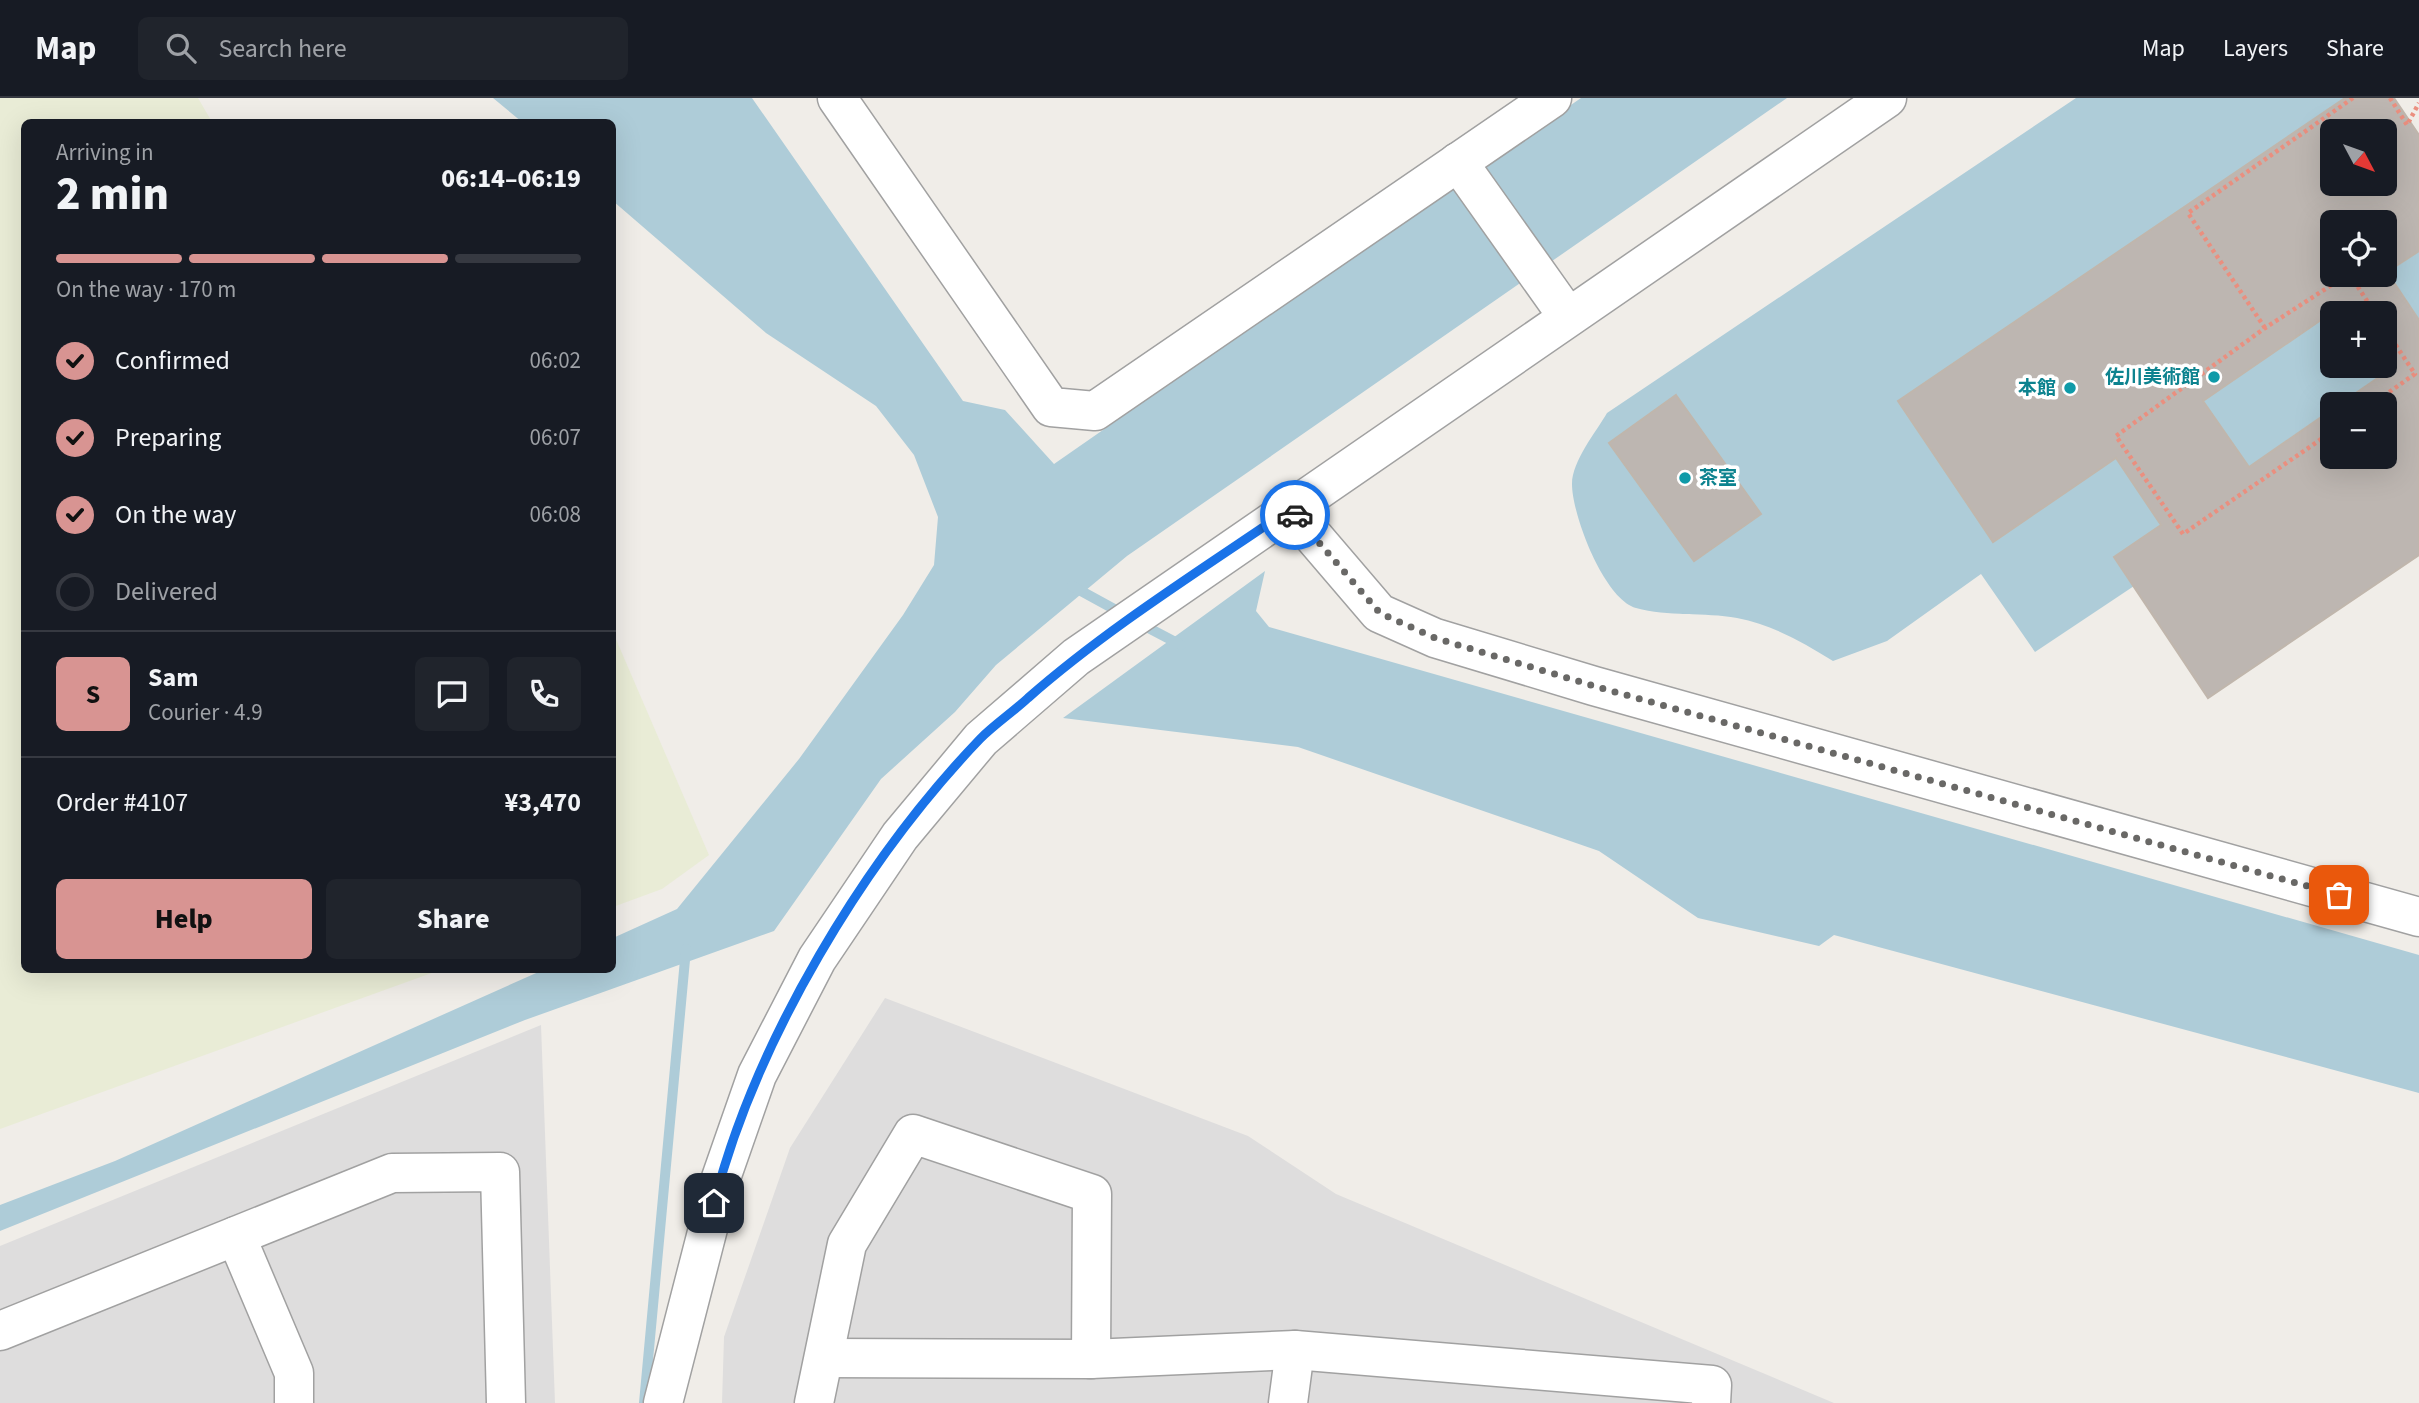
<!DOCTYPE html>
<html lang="en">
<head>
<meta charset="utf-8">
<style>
  body { margin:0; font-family:"Source Sans 3","Noto Sans JP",sans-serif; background:#20242c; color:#f1f3f6; height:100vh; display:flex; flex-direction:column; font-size:26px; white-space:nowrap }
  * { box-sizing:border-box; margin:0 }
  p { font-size:23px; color:#9ea1a6 }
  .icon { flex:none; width:38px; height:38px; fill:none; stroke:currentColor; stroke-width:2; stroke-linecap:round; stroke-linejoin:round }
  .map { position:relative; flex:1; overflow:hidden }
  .details { position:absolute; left:21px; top:21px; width:595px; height:854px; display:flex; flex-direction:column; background:#171b24; border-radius:10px; box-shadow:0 7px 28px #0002 }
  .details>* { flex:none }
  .needle { width:46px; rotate:131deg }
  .controls { position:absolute; left:2320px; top:21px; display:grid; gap:14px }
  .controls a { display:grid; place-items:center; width:77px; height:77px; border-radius:10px; background:#171b24; box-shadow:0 7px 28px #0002; font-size:35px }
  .pin { position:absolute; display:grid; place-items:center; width:60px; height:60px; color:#fff; margin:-30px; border-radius:14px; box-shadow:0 4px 10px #0006 }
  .courier { position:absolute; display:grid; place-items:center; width:70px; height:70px; margin:-35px; border:5px solid #1a73e8; border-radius:50%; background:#fff; color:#222; box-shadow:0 2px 9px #0007 }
  .headline em { font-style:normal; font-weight:800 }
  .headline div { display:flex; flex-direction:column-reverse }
  .headline { display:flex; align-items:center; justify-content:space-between; height:119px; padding:0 35px }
  h1 { font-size:46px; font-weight:800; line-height:52px }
  .bar { display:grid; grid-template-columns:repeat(4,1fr); gap:10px 7px; align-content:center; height:84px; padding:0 35px }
  .bar i { height:9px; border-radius:5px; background:#363941 }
  .bar .on { background:#d89492 }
  .bar p { grid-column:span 4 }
  .line { display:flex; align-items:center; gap:18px; padding:0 35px; border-top:2px solid #363941 }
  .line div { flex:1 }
  .round { display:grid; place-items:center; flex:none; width:74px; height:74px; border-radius:10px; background:#20242c }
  ol { padding:0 35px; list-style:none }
  li { display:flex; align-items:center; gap:21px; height:77px }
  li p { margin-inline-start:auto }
  li .icon { padding:7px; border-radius:50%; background:#d89492; color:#111; stroke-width:4 }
  li:last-child { color:#9ea1a6 }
  li i { width:38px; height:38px; border:4px solid #363941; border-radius:50% }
  .primary-button { display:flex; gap:14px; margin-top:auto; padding:14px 35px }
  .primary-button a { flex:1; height:80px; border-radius:10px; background:#d89492; color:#111; font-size:28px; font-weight:800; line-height:80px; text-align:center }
  .primary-button a+a { background:#20242c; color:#f1f3f6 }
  header { display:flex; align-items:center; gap:42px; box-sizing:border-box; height:98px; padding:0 35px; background:#171b24; border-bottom:2px solid #363941 }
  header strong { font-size:33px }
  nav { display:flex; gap:38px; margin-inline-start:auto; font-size:24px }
  .search { width:490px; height:63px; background:#20242c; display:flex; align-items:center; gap:18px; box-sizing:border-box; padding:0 24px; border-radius:10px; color:#9ea1a6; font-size:26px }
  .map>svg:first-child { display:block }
</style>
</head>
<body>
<header>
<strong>Map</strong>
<div class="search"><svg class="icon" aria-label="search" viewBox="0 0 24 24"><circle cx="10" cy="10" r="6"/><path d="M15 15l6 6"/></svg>Search here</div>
<nav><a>Map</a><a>Layers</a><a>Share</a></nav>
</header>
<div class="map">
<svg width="2419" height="1305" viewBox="0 0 2419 1305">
  <rect width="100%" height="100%" fill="#f0ede8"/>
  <g fill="#dedddd">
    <path d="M885 900 1248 1038 1336 1096 1834 1305H722L724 1239 790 1050Z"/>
    <path d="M541 927 555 1305H0V1148Z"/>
  </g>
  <g fill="#e9ecd6">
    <path d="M0 0H198L212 24H24V872H440L0 1031Z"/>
    <path d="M612 532 709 757 662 791 613 809Z"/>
  </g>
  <g fill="#aeccd8">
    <path d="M493 0H752L963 303 1005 312 1054 366 1581 0H1787L1127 458 996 567 955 614 881 681 774 833 525 922 0 1133V1107L115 1063 543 872H612L613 840 677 811 799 661 903 517 934 467 938 419 914 357 876 308 766 235 613 103 612 24H522Z"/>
    <path d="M2076 0H2345L1898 303 1993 444 2116 360 2161 427 2114 459 2134 488 2035 554 1981 476 1887 543 1833 563C1802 544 1773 527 1737 520 1704 514 1668 519 1636 510 1604 501 1572 417 1572 386 1572 363 1596 334 1607 315Z"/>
    <path d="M2419 153V222L2387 175Z"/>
    <path d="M2337 211 2340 215H2333V268H2376L2382 277 2340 306H2333V311L2249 369 2203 303Z"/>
    <path d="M1265 473 1256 513 1269 529 2419 857V995L1834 837 1819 848 1698 820 1599 753 1298 649 1063 620Z"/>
  </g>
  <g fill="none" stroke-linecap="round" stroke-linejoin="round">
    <g stroke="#aeccd8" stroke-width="10">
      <path d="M1072 488 1125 517"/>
      <path d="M1139 525 1181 547"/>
      <path d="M644 1305 686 851"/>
    </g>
  </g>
  <g fill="#bdb6b1" stroke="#c0b6ac" stroke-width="2" fill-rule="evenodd">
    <path d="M2345 0H2394L2419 37V153L2387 174 2419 222V457L2208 600 2114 459 2161 427 2116 360 1993 444 1898 303ZM2333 33H2385V86H2333ZM2333 124H2385V177H2333ZM2337 211 2340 215H2385V268H2376L2382 277 2340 306H2385V359H2333V311L2249 369 2203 303Z"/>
    <path d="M1676 297 1761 416 1694 463 1609 345Z"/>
  </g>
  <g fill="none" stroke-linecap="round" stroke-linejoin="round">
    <g stroke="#a1a1a1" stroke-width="41">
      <g id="minor">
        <path d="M837 0 1051 309 1095 313 1552 0"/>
        <path d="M1458 64 1568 219"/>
        <path d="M1290 411 1379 515 1435 540 1594 588 2419 819"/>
        <path d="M236 1138 294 1275V1305"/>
        <path d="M0 1233 392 1075 500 1074 506 1305"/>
        <path d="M826 1260 1091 1261 1295 1252 1712 1287 1711 1305"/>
        <path d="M663 1305 721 1080 757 977 817 861 900 738 981 641 1076 559 1887 0"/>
        <path d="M814 1305 847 1146 913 1036 1092 1096 1091 1261"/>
        <path d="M1288 1305 1295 1252"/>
      </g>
    </g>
    <g stroke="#ea8f7f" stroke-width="4.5" stroke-dasharray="3.5 3.5" stroke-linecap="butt">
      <path d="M2390 0 2407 27 2419 5"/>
      <path d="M2350 177 2375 215"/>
      <path d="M2265 230 2188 115 2353 0"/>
      <path d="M2372 306 2415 276 2385 231"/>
      <path d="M2333 333 2183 436 2116 338 2265 230 2347 177"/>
    </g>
    <use href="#minor" stroke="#fff" stroke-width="38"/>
  </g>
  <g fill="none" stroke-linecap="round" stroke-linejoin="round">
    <path stroke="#696866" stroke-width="7" stroke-dasharray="0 12.6" d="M1295 417 1380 515 1435 540 1594 588 2339 797"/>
    <path stroke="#1a73e8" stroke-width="9" d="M714 1105C756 942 864 762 980 641 995 626 1013 614 1028 600 1109 529 1201 472 1290 411L1295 417"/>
  </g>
  <g fill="#0f9aa8" stroke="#fff" stroke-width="2.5">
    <circle cx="2214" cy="279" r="7"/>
    <circle cx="2070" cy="290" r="7"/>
    <circle cx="1685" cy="380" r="7"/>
  </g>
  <g text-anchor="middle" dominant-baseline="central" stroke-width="7" stroke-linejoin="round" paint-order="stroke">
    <g font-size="19" font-weight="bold" fill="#0d838f" stroke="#fff" text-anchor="end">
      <text x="2200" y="279">佐川美術館</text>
      <text x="2056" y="290">本館</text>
      <text x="1699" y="380" text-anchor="start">茶室</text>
    </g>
  </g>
</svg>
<div class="controls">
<a><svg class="needle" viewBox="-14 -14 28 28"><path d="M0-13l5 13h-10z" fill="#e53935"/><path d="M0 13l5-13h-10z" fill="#9ea1a6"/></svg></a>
<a><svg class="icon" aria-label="locate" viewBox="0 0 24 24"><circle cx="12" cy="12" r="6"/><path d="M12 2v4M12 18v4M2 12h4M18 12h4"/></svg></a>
<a>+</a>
<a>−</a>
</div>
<div class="pin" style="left:2339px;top:797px;background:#ea580c"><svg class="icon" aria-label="bag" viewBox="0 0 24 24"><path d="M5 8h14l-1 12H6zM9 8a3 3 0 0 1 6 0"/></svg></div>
<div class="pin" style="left:714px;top:1105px;background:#1f2937"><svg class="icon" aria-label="home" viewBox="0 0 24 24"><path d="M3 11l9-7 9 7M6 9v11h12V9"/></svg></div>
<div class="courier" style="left:1295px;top:417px"><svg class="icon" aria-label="car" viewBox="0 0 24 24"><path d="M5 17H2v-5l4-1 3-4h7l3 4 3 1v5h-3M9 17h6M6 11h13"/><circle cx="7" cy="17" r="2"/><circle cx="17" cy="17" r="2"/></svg></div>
<section class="details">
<div class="headline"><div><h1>2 min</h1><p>Arriving in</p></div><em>06:14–06:19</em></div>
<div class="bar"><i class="on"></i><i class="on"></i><i class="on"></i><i></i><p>On the way · 170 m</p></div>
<ol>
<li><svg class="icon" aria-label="check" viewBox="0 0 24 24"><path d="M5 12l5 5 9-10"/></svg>Confirmed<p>06:02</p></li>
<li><svg class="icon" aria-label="check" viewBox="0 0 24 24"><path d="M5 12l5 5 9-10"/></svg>Preparing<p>06:07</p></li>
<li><svg class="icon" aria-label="check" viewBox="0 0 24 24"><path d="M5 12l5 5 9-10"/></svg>On the way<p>06:08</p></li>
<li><i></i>Delivered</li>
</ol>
<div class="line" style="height:126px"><b class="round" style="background:#d89492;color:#111">S</b><div><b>Sam</b><p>Courier · 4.9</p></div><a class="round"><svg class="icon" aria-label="chat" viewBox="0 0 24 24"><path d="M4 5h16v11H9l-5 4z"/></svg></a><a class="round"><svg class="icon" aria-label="phone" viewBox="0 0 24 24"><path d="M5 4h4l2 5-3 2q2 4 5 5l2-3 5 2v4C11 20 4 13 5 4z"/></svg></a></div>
<div class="line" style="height:91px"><div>Order #4107</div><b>¥3,470</b></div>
<div class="primary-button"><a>Help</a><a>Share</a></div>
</section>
</div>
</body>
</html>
